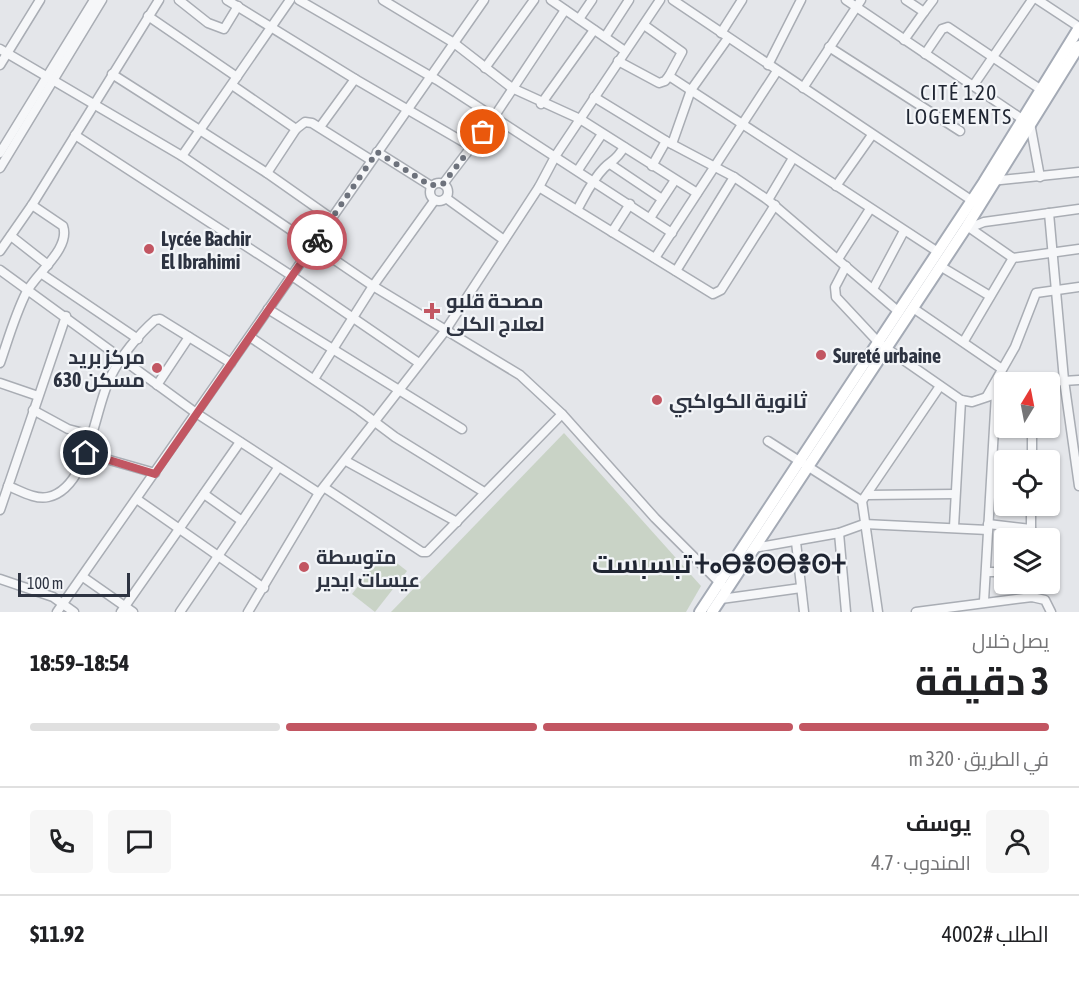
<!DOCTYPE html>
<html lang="ar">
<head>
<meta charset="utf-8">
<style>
  body { margin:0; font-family:"Asap Condensed",Cairo,"Noto Sans Tifinagh",sans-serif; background:#f6f6f6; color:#202124; direction:rtl; height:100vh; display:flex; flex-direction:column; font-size:22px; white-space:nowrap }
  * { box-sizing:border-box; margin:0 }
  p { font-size:20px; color:#757577 }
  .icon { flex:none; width:33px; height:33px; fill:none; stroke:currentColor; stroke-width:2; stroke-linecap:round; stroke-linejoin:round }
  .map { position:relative; height:612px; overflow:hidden; direction:ltr }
  .drawer { display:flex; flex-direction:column; background:#fff; flex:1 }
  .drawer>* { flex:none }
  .needle { width:39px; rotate:10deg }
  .controls { position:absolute; left:994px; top:372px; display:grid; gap:12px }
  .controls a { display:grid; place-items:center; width:66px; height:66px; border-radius:6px; background:#fff; box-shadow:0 2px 4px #0004; font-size:30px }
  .scale { position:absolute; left:18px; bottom:15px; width:112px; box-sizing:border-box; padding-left:6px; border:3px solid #2d3341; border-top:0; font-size:16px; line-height:21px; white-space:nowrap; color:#2d3341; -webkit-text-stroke:4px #f3f5f8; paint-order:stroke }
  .pin { position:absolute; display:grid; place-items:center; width:51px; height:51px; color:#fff; margin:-26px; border:3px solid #fff; border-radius:50%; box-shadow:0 2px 6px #0007 }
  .courier { position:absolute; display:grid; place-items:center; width:60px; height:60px; margin:-30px; border:4px solid #c25662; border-radius:50%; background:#fff; color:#222; box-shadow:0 2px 8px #0007 }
  .overview em { font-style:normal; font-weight:700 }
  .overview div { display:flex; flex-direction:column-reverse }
  .overview { display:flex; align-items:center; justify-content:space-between; height:102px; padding:0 30px }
  h1 { font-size:39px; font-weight:700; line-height:45px }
  .bar { display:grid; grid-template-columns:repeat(4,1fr); gap:9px 6px; align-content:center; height:72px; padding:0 30px }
  .bar i { height:8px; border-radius:4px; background:#e0e0e0 }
  .bar .on { background:#c25662 }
  .bar p { grid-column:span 4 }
  .line { display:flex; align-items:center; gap:15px; padding:0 30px; border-top:2px solid #e0e0e0 }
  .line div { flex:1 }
  .round { display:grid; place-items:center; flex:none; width:63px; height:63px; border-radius:6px; background:#f6f6f6 }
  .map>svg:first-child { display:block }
</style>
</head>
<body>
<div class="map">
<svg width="1079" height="612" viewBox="0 0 1079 612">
  <rect width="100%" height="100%" fill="#e4e6ea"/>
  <g fill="#c9d3c6">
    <path d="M564 433 701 586 686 612H391Z"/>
    <path d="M384 553 407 571 375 612 352 594Z"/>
  </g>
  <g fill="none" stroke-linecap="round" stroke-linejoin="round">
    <g stroke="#a9adb4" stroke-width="11">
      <g id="minor">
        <path d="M179 0 208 23 224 29 238 6"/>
        <path d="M227 0 355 79 472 147"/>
        <path d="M299 0 437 80 672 233"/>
        <path d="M383 0 454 43 512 88 580 119 697 193"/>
        <path d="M551 0 625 51"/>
        <path d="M673 0 977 204"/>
        <path d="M846 0 1022 119"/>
        <path d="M1038 0 1079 27"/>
        <path d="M924 12 933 0"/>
        <path d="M148 16 237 77"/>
        <path d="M579 19 592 0"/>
        <path d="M644 25 682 52 669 76"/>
        <path d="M721 33 742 0"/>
        <path d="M605 37 629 0"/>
        <path d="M904 40 924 12 906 0"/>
        <path d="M829 47 960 131"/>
        <path d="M0 49 182 156 373 286 520 375 562 414 655 518 722 585"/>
        <path d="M925 54 942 29 948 27 1040 89"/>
        <path d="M618 61 659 83 665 81 669 76 938 252"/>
        <path d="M0 65 40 0"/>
        <path d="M768 65 801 0"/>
        <path d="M485 68 534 0"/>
        <path d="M112 74 267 173 331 218"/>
        <path d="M232 85 296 129 267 173"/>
        <path d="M973 86 1032 0"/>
        <path d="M803 88 861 0"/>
        <path d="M594 97 666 141 734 177 768 200 899 312"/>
        <path d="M541 104 594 30"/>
        <path d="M1030 123 1040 177"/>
        <path d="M320 127 355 79"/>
        <path d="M296 129 305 122 312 123 371 160"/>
        <path d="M75 135 292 276 419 363"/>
        <path d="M672 144 691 90 728 38"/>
        <path d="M377 152 431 186"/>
        <path d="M0 153 94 0"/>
        <path d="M182 156 290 0"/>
        <path d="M610 164 662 199"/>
        <path d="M652 166 666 141"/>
        <path d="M0 168 102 0"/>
        <path d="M578 170 602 134"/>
        <path d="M991 181 1079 172"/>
        <circle cx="439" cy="192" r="9"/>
        <path d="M443 184 494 117 565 10"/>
        <path d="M836 186 872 135"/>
        <path d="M539 187 713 294 721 290 775 205"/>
        <path d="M446 198 504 240"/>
        <path d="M768 200 793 158"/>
        <path d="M577 210C585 196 592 180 604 168 613 159 616 161 624 147"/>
        <path d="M1049 213 1064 380 1079 486"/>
        <path d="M650 218 675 180"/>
        <path d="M967 226 1013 258 1079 249"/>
        <path d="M969 228 984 222 1079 209"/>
        <path d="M612 232 630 204"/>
        <path d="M11 236 48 265"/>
        <path d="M0 251 32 205 159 0"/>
        <path d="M655 258 777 71"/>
        <path d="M838 259 870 209"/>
        <path d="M846 266 835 287 836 297 879 343 961 400 972 402 1005 391"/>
        <path d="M940 266 990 296"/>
        <path d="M0 270 196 413 319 493"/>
        <path d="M676 271 734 177"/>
        <path d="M42 274 138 339"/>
        <path d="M873 289 904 231"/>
        <path d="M913 308 1002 369"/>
        <path d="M268 309 462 429"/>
        <path d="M250 337 359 410 395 437 484 492"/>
        <path d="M964 341 1013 258"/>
        <path d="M0 363C8 340 15 315 26 293 35 274 71 249 63 226L32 205"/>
        <path d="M314 379 373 286 434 201"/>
        <path d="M1048 382 1079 380"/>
        <path d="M0 383 38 396"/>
        <path d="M157 385 189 337"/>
        <path d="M987 396 1015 347 1036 293 1079 287"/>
        <path d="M33 410 68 429 91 435"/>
        <path d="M1032 428V460"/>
        <path d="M768 441 862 501"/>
        <path d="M85 453 155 473"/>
        <path d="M346 461 457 522"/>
        <path d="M8 486C19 490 35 500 48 497 89 488 94 410 110 378 120 357 138 335 155 320L160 319 231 363"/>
        <path d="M325 488 422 552H427L562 414"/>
        <path d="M204 494 242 521"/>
        <path d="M867 495 955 494"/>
        <path d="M138 500 264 588"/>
        <path d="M0 510 66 316"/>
        <path d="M988 524 1031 529"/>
        <path d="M954 527 961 400"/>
        <path d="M839 533 846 612"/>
        <path d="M1031 538V506"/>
        <path d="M796 542 804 612"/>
        <path d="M754 548 839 533 864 524 988 530"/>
        <path d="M987 572H1005"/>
        <path d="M83 577 133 612"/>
        <path d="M0 579 53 597 74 612"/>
        <path d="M1032 584V597"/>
        <path d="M721 599 801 588"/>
        <path d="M984 601 996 394"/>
        <path d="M57 612 484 0"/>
        <path d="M121 612 240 442"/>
        <path d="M180 612 278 468"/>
        <path d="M248 612 319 493 445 331 539 187 556 155 660 0"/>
        <path d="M878 612 862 501 940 386"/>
        <path d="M916 612 1032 597 1045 600 1051 612"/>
      </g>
    </g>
    <g stroke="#a4aab5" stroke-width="14">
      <g id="major">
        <path d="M700 612 984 182 1079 28"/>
        <path d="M712 612 967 226 1079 46"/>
      </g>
    </g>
    <use href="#minor" stroke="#f6f7f9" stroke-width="8"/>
    <use href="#major" stroke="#fff" stroke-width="10"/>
  </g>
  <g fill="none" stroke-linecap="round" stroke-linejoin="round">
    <path stroke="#6d727c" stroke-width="6" stroke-dasharray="0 10.8" d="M317 240 377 152 431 186 437 183 443 184 483 132"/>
    <path stroke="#c25662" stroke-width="8" d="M86 453 155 474 317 240"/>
  </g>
  <g fill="#c25662" stroke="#f3f5f8" stroke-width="2">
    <circle cx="149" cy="249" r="6"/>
    <path d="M429 302h6v6h6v6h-6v6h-6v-6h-6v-6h6z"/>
    <circle cx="821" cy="355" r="6"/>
    <circle cx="157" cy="368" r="6"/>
    <circle cx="657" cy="400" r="6"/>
    <circle cx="304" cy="567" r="6"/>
  </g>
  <g text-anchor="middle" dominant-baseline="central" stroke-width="4.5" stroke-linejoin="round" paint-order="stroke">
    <g font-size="20" font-weight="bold" fill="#2d3341" stroke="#f3f5f8" text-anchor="start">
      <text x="161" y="238">Lycée Bachir<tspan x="161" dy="23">El Ibrahimi</tspan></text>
      <text x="446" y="300">مصحة قلبو<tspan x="446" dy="23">لعلاج الكلى</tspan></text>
      <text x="833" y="355">Sureté urbaine</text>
      <text x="145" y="356" text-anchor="end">مركز بريد<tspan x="145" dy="23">630 مسكن</tspan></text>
      <text x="669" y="400">ثانوية الكواكبي</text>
      <text x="316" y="556">متوسطة<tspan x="316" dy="23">عيسات ايدير</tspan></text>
    </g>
    <g font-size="21" letter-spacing="1.5" fill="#1f2532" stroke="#f3f5f8">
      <text x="959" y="92">CITÉ 120<tspan x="959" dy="24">LOGEMENTS</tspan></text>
    </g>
    <g font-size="26" font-weight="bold" fill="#1f2532" stroke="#f3f5f8">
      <text x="719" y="564">تبسبست ⵜⴰⴱⴻⵙⴱⴻⵙⵜ</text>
    </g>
  </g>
</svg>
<div class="controls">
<a><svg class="needle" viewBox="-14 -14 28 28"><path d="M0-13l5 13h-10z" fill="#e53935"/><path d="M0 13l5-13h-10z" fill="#757577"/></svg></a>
<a><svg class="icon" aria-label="locate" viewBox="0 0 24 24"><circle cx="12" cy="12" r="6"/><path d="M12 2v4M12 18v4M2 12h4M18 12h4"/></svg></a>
<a><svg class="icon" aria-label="layers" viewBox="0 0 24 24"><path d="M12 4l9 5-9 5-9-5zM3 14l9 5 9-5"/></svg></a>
</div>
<div class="scale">100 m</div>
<div class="pin" style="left:483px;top:132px;background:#ea580c"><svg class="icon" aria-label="bag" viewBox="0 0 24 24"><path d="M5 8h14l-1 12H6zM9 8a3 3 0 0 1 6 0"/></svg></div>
<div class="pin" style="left:86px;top:453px;background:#1f2937"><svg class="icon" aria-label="home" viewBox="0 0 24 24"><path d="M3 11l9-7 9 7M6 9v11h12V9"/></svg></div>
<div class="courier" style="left:317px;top:240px"><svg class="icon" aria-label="bike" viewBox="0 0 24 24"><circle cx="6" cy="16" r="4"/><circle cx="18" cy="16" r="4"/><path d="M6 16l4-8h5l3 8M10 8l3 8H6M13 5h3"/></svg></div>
</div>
<section class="drawer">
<div class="overview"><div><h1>3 دقيقة</h1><p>يصل خلال</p></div><em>18:54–18:59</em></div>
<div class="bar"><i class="on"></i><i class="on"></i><i class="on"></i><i></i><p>في الطريق · 320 m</p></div>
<div class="line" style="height:108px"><a class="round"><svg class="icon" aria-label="person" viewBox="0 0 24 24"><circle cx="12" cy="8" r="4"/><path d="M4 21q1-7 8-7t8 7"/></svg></a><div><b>يوسف</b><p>المندوب · 4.7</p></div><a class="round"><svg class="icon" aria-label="chat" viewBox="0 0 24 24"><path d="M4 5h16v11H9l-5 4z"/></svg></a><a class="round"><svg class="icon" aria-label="phone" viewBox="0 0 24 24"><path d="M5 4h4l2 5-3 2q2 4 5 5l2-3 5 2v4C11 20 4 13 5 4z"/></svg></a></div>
<div class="line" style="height:78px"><div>الطلب #4002</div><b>$11.92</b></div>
</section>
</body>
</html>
